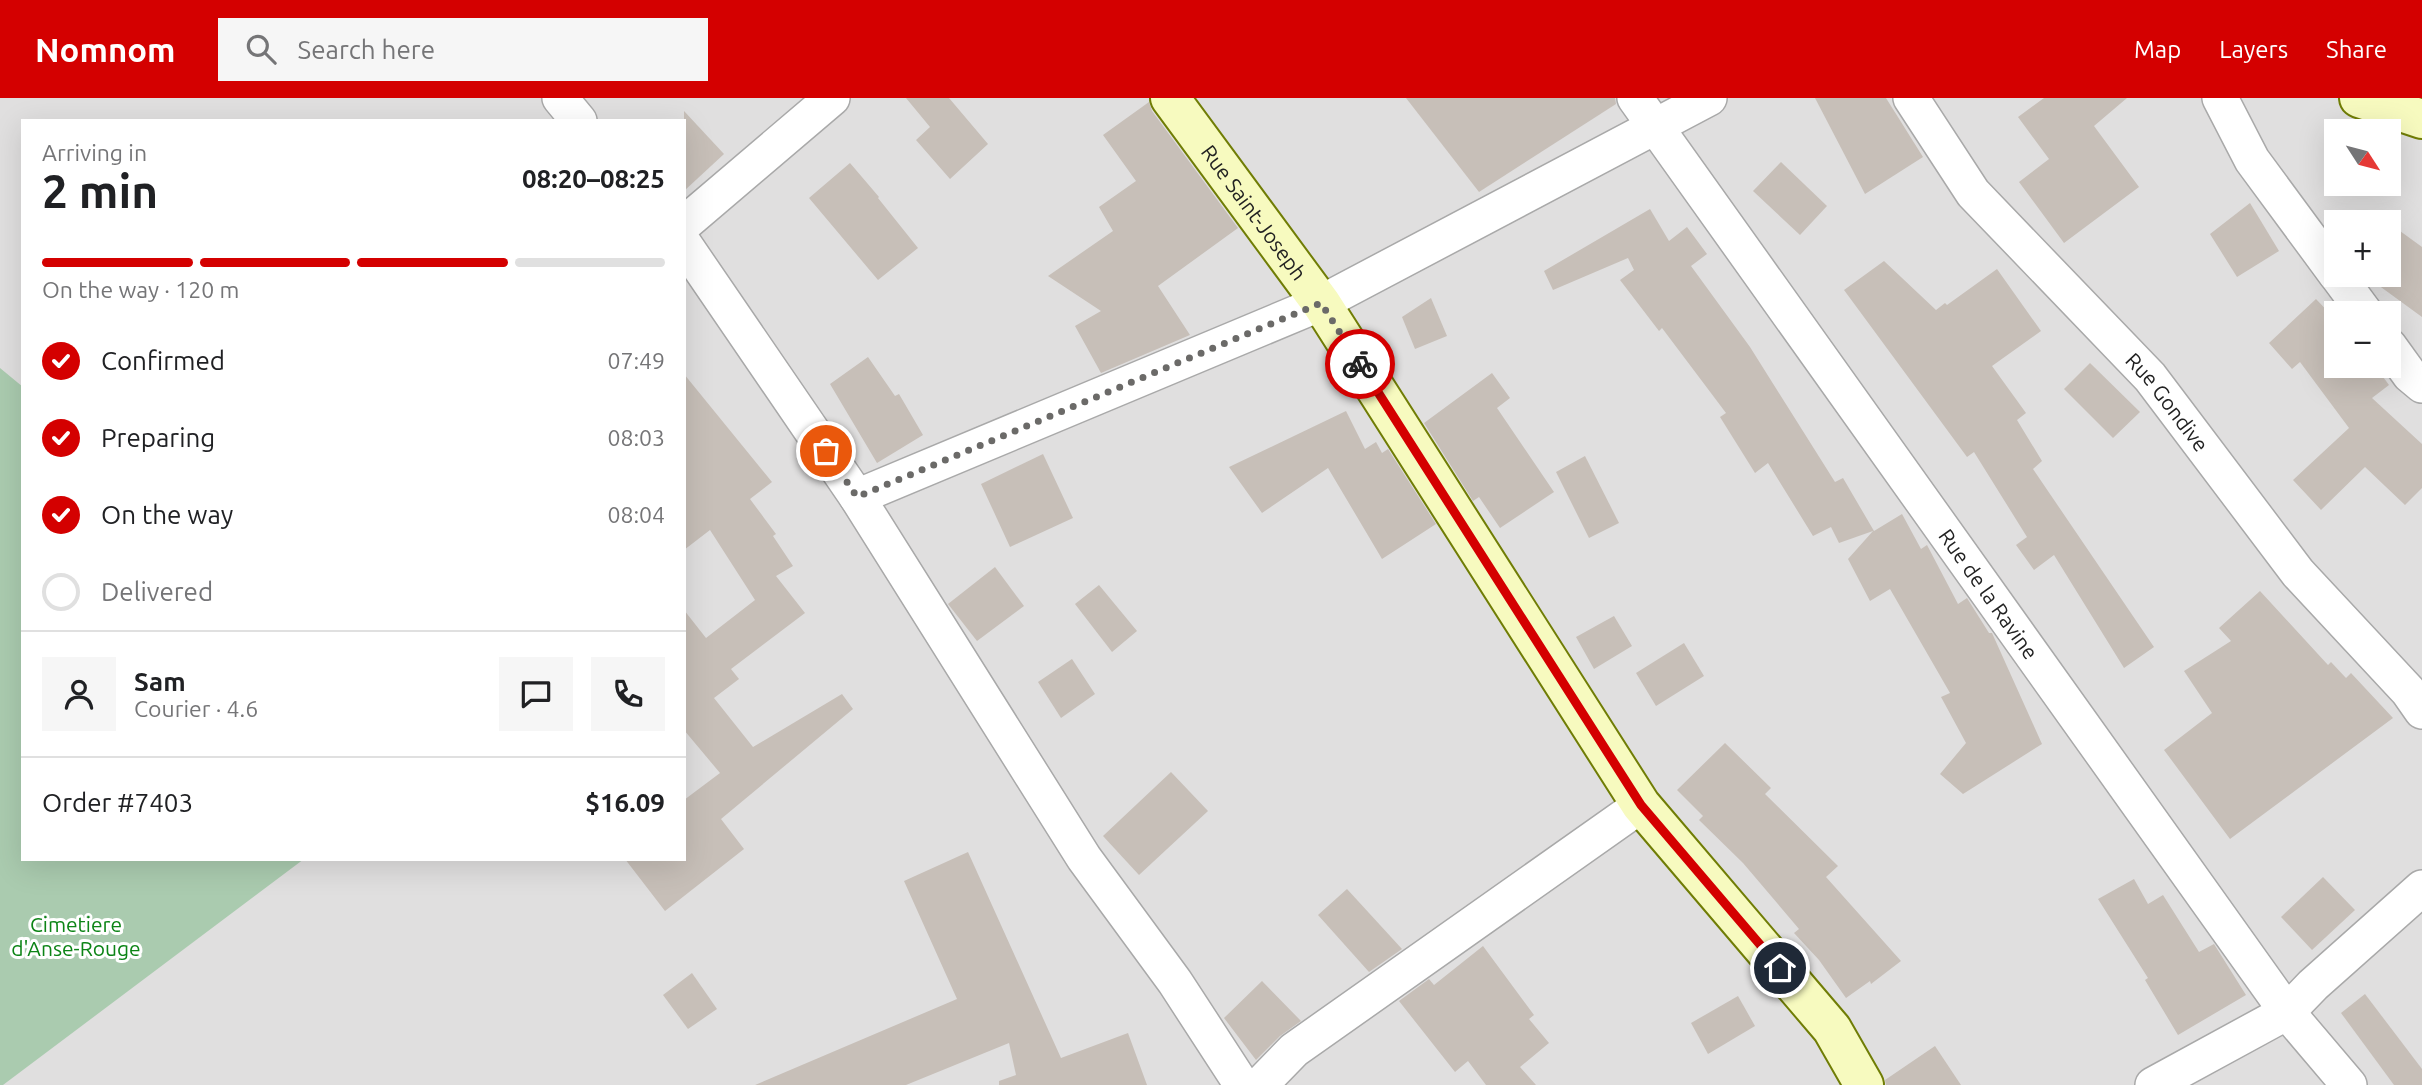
<!DOCTYPE html>
<html lang="en">
<head>
<meta charset="utf-8">
<style>
  body { margin:0; font-family:Ubuntu,sans-serif; background:#f6f6f6; color:#202124; height:100vh; display:flex; flex-direction:column; font-size:26px; white-space:nowrap }
  * { box-sizing:border-box; margin:0 }
  p { font-size:23px; color:#757577 }
  .icon { flex:none; width:38px; height:38px; fill:none; stroke:currentColor; stroke-width:2; stroke-linecap:round; stroke-linejoin:round }
  .map { position:relative; flex:1; overflow:hidden }
  .side { position:absolute; left:21px; top:21px; width:665px; height:742px; display:flex; flex-direction:column; background:#fff; border-radius:0px; box-shadow:0 7px 28px #0002 }
  .side>* { flex:none }
  .needle { width:46px; rotate:126deg }
  .buttons { position:absolute; left:2324px; top:21px; display:grid; gap:14px }
  .buttons a { display:grid; place-items:center; width:77px; height:77px; border-radius:0px; background:#fff; box-shadow:0 7px 28px #0002; font-size:35px }
  .pin { position:absolute; display:grid; place-items:center; width:60px; height:60px; color:#fff; margin:-30px; border:4px solid #fff; border-radius:50%; box-shadow:0 2px 7px #0007 }
  .courier { position:absolute; display:grid; place-items:center; width:70px; height:70px; margin:-35px; border:5px solid #d40000; border-radius:50%; background:#fff; color:#222; box-shadow:0 2px 9px #0007 }
  .head em { font-style:normal; font-weight:700 }
  .head div { display:flex; flex-direction:column-reverse }
  .head { display:flex; align-items:center; justify-content:space-between; height:119px; padding:0 21px }
  h1 { font-size:46px; font-weight:700; line-height:52px }
  .bar { display:grid; grid-template-columns:repeat(4,1fr); gap:10px 7px; align-content:center; height:84px; padding:0 21px }
  .bar i { height:9px; border-radius:5px; background:#e0e0e0 }
  .bar .on { background:#d40000 }
  .bar p { grid-column:span 4 }
  .line { display:flex; align-items:center; gap:18px; padding:0 21px; border-top:2px solid #e0e0e0 }
  .line div { flex:1 }
  .round { display:grid; place-items:center; flex:none; width:74px; height:74px; border-radius:0px; background:#f6f6f6 }
  ol { padding:0 21px; list-style:none }
  li { display:flex; align-items:center; gap:21px; height:77px }
  li p { margin-inline-start:auto }
  li .icon { padding:7px; border-radius:50%; background:#d40000; color:#fff; stroke-width:4 }
  li:last-child { color:#757577 }
  li i { width:38px; height:38px; border:4px solid #e0e0e0; border-radius:50% }
  header { display:flex; align-items:center; gap:42px; box-sizing:border-box; height:98px; padding:0 35px; background:#d40000; color:#fff }
  header strong { font-size:33px }
  nav { display:flex; gap:38px; margin-inline-start:auto; font-size:24px }
  .search { width:490px; height:63px; background:#f6f6f6; display:flex; align-items:center; gap:18px; box-sizing:border-box; padding:0 24px; border-radius:0px; color:#757577; font-size:26px }
  .map>svg:first-child { display:block }
</style>
</head>
<body>
<header>
<strong>Nomnom</strong>
<div class="search"><svg class="icon" aria-label="search" viewBox="0 0 24 24"><circle cx="10" cy="10" r="6"/><path d="M15 15l6 6"/></svg>Search here</div>
<nav><a>Map</a><a>Layers</a><a>Share</a></nav>
</header>
<div class="map">
<svg width="2422" height="987" viewBox="0 0 2422 987">
  <rect width="100%" height="100%" fill="#f2efe9"/>
  <path fill="#e0dfdf" fill-rule="evenodd" d="M0 0H2422V987H0ZM23 23H684V761H23ZM2336 33H2389V86H2336ZM2336 124H2389V177H2336ZM2336 215H2389V268H2336Z"/>
  <path fill="#aacbaf" d="M0 270 23 289V761H304L3 987H0Z"/>
  <g fill="#c7bfb8">
    <path d="M906 0H949L988 46 950 81 916 42 930 29Z"/>
    <path d="M1406 0H1615L1616 6 1479 94Z"/>
    <path d="M1815 0H1886L1923 59 1865 96Z"/>
    <path d="M2044 0H2127L2094 28 2139 89 2064 145 2019 84 2049 61 2018 19Z"/>
    <path d="M1149 4 1152 13 1238 130 1158 188 1190 237 1101 275 1075 228 1101 213 1048 178 1113 133 1099 109 1136 83 1103 37Z"/>
    <path d="M684 13 724 56 684 93Z"/>
    <path d="M1781 64 1827 108 1800 137 1753 93Z"/>
    <path d="M850 65 879 99 878 100 918 150 878 182 809 100Z"/>
    <path d="M2250 105 2279 153 2237 179 2210 136Z"/>
    <path d="M1650 111 1669 143 1687 129 1707 156 1691 168 1750 249 1835 384 1843 380 1874 433 1902 416 1921 451 1927 447 1958 506 1967 500 1989 535H1992L2042 646 1963 696 1940 676 1966 645 1941 599 1950 595 1890 491 1870 503 1848 461 1873 433 1839 445 1831 429 1813 438 1768 365 1755 375 1720 319 1726 315 1662 230 1659 233 1620 182 1634 172 1628 160 1553 192 1544 173Z"/>
    <path d="M2389 125 2422 149V219L2374 184 2380 177H2389Z"/>
    <path d="M1884 163 1936 212 1945 205 1947 207 1997 171 2041 233 1992 268 2026 315 2017 322 2042 363 2033 371 2154 549 2124 570 2054 457 2034 472 2016 447 2027 439 1974 354 1967 359 1844 192Z"/>
    <path d="M1431 200 1447 238 1415 251 1402 219Z"/>
    <path d="M2316 201 2336 222V268H2375L2389 287 2372 300 2422 346V390L2405 407 2365 369 2321 412 2293 382 2349 330 2300 264 2292 271 2269 245Z"/>
    <path d="M868 259 895 298 899 296 923 337 877 365 830 286Z"/>
    <path d="M2090 265 2140 314 2113 340 2064 291Z"/>
    <path d="M1492 275 1510 300 1497 310 1554 394 1500 430 1479 399 1473 403 1424 325Z"/>
    <path d="M684 276 772 384 750 401 776 436 773 438 793 468 776 478 805 515 731 571 739 581 714 600 753 649 842 596 853 611 721 721 744 751 665 813 625 761H684V702L720 675 684 632V512L706 540 755 502 710 432 684 452Z"/>
    <path d="M1346 313 1365 351 1376 344 1382 355 1388 351 1436 426 1382 461 1328 370 1262 415 1229 369Z"/>
    <path d="M1043 356 1073 420 1010 449 981 386Z"/>
    <path d="M1585 358 1619 425 1589 440 1556 374Z"/>
    <path d="M995 469 1024 508 977 543 948 506Z"/>
    <path d="M1099 487 1137 533 1112 554 1075 506Z"/>
    <path d="M2260 493 2328 567 2331 564 2346 580 2351 575 2393 620 2230 741 2164 652 2212 615 2184 573 2231 543 2219 530Z"/>
    <path d="M1614 518 1632 548 1594 571 1576 539Z"/>
    <path d="M1684 545 1704 578 1656 608 1636 575Z"/>
    <path d="M1072 561 1095 596 1061 620 1038 584Z"/>
    <path d="M1725 645 1771 690 1765 696 1838 768 1826 779 1901 863 1871 886 1870 883 1846 900 1819 862 1794 835 1799 831 1743 765 1699 722 1703 718 1677 692Z"/>
    <path d="M1171 674 1208 713 1139 777 1103 738Z"/>
    <path d="M968 754 1061 960 1128 935 1147 987H999V983L1016 977 1009 945 906 987H755L957 901 904 783Z"/>
    <path d="M2323 779 2355 812 2312 852 2281 819Z"/>
    <path d="M2134 781 2148 806 2163 797 2199 854 2214 846 2246 897 2178 937 2145 882 2148 880 2098 801Z"/>
    <path d="M1347 791 1402 851 1369 874 1318 817Z"/>
    <path d="M1483 848 1534 917 1529 921 1549 945 1520 969 1536 987H1486L1468 963 1455 974 1399 903 1429 881 1434 887Z"/>
    <path d="M692 875 717 911 688 931 663 897Z"/>
    <path d="M1262 883 1301 923 1280 938 1256 962 1224 920Z"/>
    <path d="M2365 896 2422 971V987H2394L2341 915Z"/>
    <path d="M1738 898 1755 928 1708 956 1691 925Z"/>
    <path d="M1935 948 1961 987H1886L1885 982Z"/>
  </g>
  <g fill="none" stroke-linecap="round" stroke-linejoin="round">
    <g stroke="#a9a9a9" stroke-width="38">
      <g id="street">
        <path d="M560 0 579 23"/>
        <path id="s1" d="M1635 0 2287 914 2349 987"/>
        <path id="s2" d="M1911 0 1973 95 2150 279 2298 475 2408 593 2422 613"/>
        <path d="M2220 0 2252 62 2336 176"/>
        <path d="M684 126 832 0"/>
        <path d="M684 146 857 399 1084 760 1175 884 1242 987"/>
        <path d="M2337 177 2365 215"/>
        <path d="M2389 248 2410 277 2422 287"/>
        <path d="M857 399 1321 205 1709 0"/>
        <path d="M1260 987 1294 952 1641 707"/>
        <path d="M2153 987 2287 914 2313 887 2422 790"/>
      </g>
    </g>
    <g stroke="#707d05" stroke-width="42">
      <g id="secondary">
        <path id="s3" d="M1170 0 1321 205 1641 707 1832 931 1864 987"/>
        <path d="M2359 0 2422 21"/>
      </g>
    </g>
    <use href="#street" stroke="#fff" stroke-width="35"/>
    <use href="#secondary" stroke="#f7fabf" stroke-width="38"/>
  </g>
  <g fill="none" stroke-linecap="round" stroke-linejoin="round">
    <path stroke="#6b6a68" stroke-width="7" stroke-dasharray="0 12.6" d="M826 353 857 399 1321 205 1360 266"/>
    <path stroke="#d40000" stroke-width="9" d="M1360 266 1641 707 1780 870"/>
  </g>
  <g text-anchor="middle" dominant-baseline="central" stroke-width="6" stroke-linejoin="round" paint-order="stroke">
    <g font-size="21" fill="#222" stroke="#fff">
      <text stroke="none"><textPath href="#s3" startOffset="142">Rue Saint-Joseph</textPath></text>
      <text stroke="none"><textPath href="#s2" startOffset="399">Rue Gondive</textPath></text>
      <text stroke="none"><textPath href="#s1" startOffset="609">Rue de la Ravine</textPath></text>
    </g>
    <g font-size="21" fill="#0c8416" stroke="#fff">
      <text x="76" y="826">Cimetiere<tspan x="76" dy="24">d'Anse-Rouge</tspan></text>
    </g>
  </g>
</svg>
<div class="buttons">
<a><svg class="needle" viewBox="-14 -14 28 28"><path d="M0-13l5 13h-10z" fill="#e53935"/><path d="M0 13l5-13h-10z" fill="#757577"/></svg></a>
<a>+</a>
<a>−</a>
</div>
<div class="pin" style="left:826px;top:353px;background:#ea580c"><svg class="icon" aria-label="bag" viewBox="0 0 24 24"><path d="M5 8h14l-1 12H6zM9 8a3 3 0 0 1 6 0"/></svg></div>
<div class="pin" style="left:1780px;top:870px;background:#1f2937"><svg class="icon" aria-label="home" viewBox="0 0 24 24"><path d="M3 11l9-7 9 7M6 9v11h12V9"/></svg></div>
<div class="courier" style="left:1360px;top:266px"><svg class="icon" aria-label="bike" viewBox="0 0 24 24"><circle cx="6" cy="16" r="4"/><circle cx="18" cy="16" r="4"/><path d="M6 16l4-8h5l3 8M10 8l3 8H6M13 5h3"/></svg></div>
<section class="side">
<div class="head"><div><h1>2 min</h1><p>Arriving in</p></div><em>08:20–08:25</em></div>
<div class="bar"><i class="on"></i><i class="on"></i><i class="on"></i><i></i><p>On the way · 120 m</p></div>
<ol>
<li><svg class="icon" aria-label="check" viewBox="0 0 24 24"><path d="M5 12l5 5 9-10"/></svg>Confirmed<p>07:49</p></li>
<li><svg class="icon" aria-label="check" viewBox="0 0 24 24"><path d="M5 12l5 5 9-10"/></svg>Preparing<p>08:03</p></li>
<li><svg class="icon" aria-label="check" viewBox="0 0 24 24"><path d="M5 12l5 5 9-10"/></svg>On the way<p>08:04</p></li>
<li><i></i>Delivered</li>
</ol>
<div class="line" style="height:126px"><a class="round"><svg class="icon" aria-label="person" viewBox="0 0 24 24"><circle cx="12" cy="8" r="4"/><path d="M4 21q1-7 8-7t8 7"/></svg></a><div><b>Sam</b><p>Courier · 4.6</p></div><a class="round"><svg class="icon" aria-label="chat" viewBox="0 0 24 24"><path d="M4 5h16v11H9l-5 4z"/></svg></a><a class="round"><svg class="icon" aria-label="phone" viewBox="0 0 24 24"><path d="M5 4h4l2 5-3 2q2 4 5 5l2-3 5 2v4C11 20 4 13 5 4z"/></svg></a></div>
<div class="line" style="height:91px"><div>Order #7403</div><b>$16.09</b></div>
</section>
</div>
</body>
</html>
